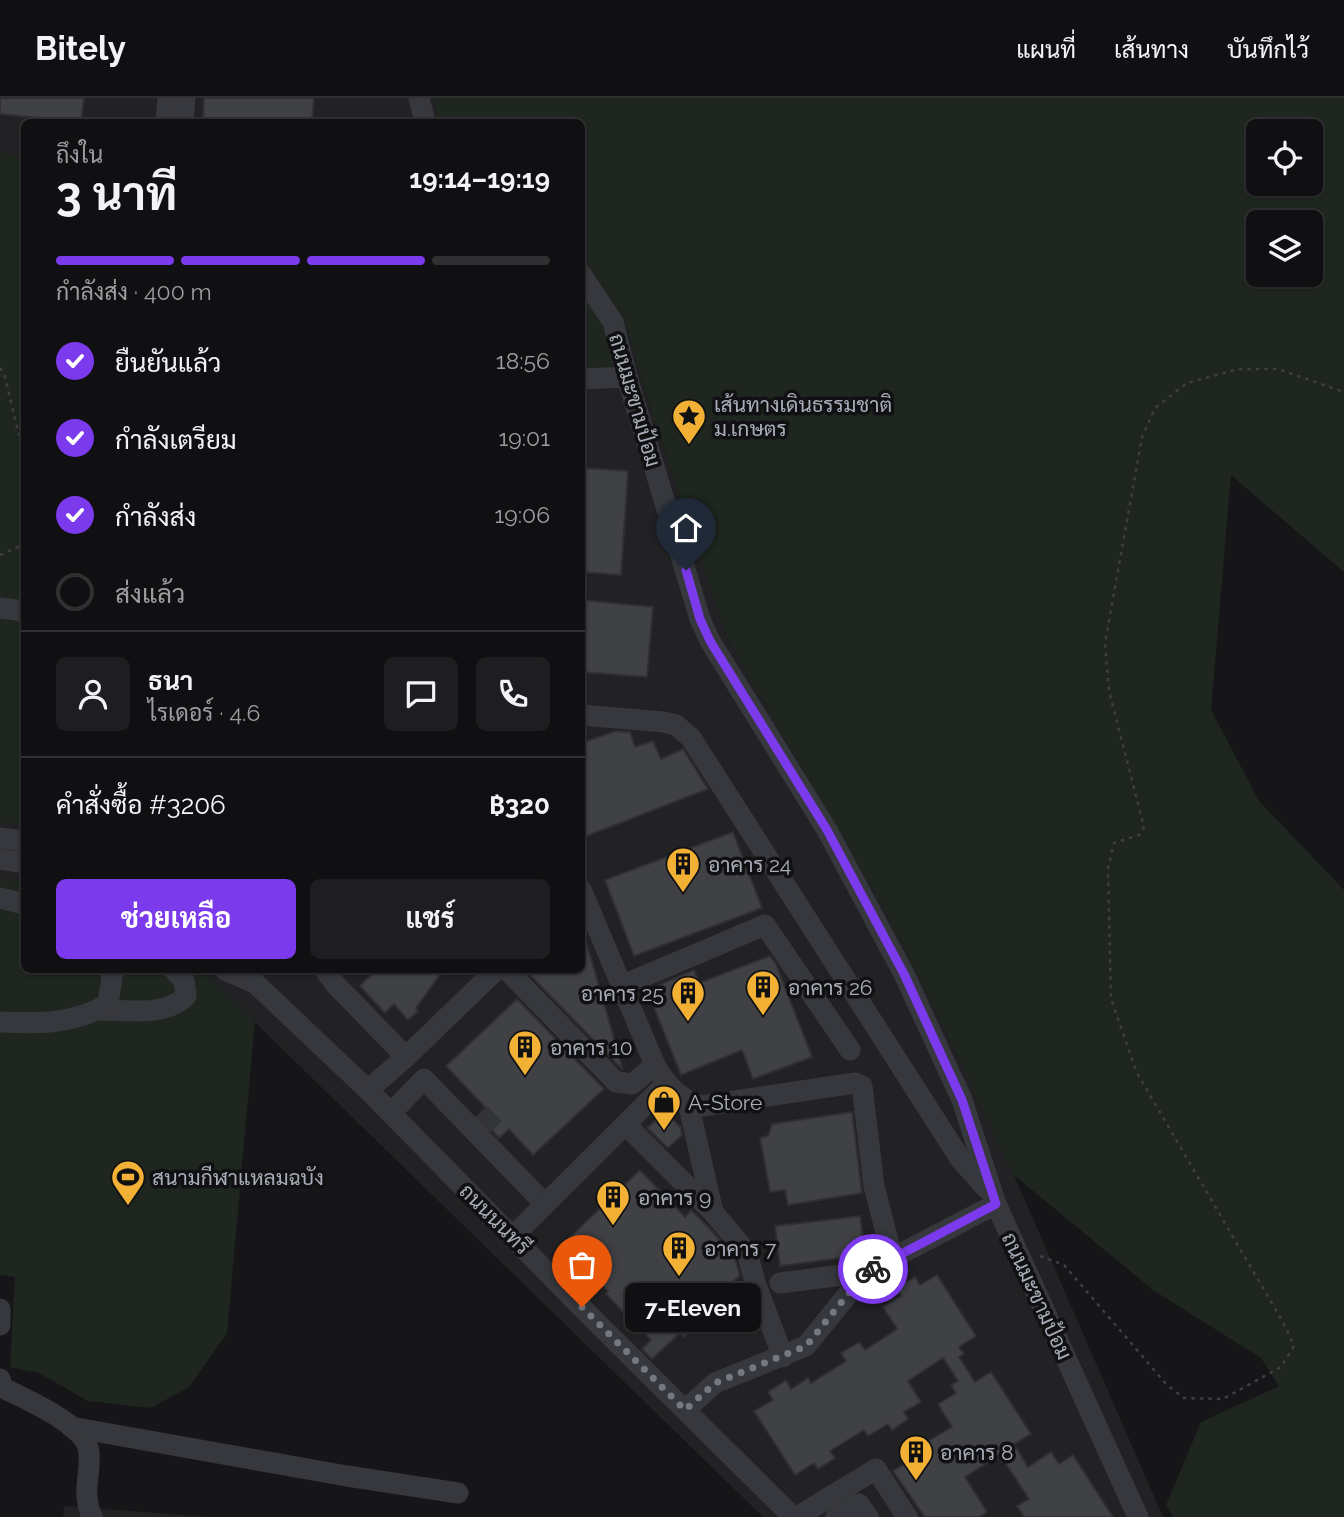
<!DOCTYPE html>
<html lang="th">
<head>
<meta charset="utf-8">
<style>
  body { margin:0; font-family:Raleway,Sarabun,sans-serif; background:#1e1e20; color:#f1f3f6; height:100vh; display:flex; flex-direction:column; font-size:26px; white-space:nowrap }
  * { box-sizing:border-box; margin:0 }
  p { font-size:23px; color:#9c9d9f }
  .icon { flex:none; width:38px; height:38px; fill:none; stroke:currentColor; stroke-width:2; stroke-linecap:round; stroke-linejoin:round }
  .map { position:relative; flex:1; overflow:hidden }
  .drawer { position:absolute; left:21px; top:21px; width:564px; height:854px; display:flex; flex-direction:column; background:#101012; border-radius:10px; box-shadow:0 2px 5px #0004,0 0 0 2px #303032 }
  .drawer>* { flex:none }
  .fabs { position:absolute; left:1246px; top:21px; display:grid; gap:14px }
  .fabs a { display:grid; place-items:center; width:77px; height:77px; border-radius:10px; background:#101012; box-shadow:0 2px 5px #0004,0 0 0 2px #303032; font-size:35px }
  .pin { position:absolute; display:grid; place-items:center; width:60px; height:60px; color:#fff; margin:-72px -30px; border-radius:50% 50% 50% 0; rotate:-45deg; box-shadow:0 0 7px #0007 }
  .pin .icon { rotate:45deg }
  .courier { position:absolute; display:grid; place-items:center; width:70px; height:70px; margin:-35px; border:5px solid #7c3aed; border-radius:50%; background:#fff; color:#222; box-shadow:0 2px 9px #0007 }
  .bubble { position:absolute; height:49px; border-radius:10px; background:#101012; box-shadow:0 2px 5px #0004,0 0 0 2px #303032; font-size:23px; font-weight:700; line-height:49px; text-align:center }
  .overview em { font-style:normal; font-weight:700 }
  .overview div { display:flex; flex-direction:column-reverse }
  .overview { display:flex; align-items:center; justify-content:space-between; height:119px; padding:0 35px }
  h1 { font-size:46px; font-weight:700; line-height:52px }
  .bar { display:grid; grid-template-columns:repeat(4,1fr); gap:10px 7px; align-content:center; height:84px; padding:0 35px }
  .bar i { height:9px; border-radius:5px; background:#303032 }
  .bar .selected { background:#7c3aed }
  .bar p { grid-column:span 4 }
  .line { display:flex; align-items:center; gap:18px; padding:0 35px; border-top:2px solid #303032 }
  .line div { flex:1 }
  .round { display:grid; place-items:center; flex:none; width:74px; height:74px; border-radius:10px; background:#1e1e20 }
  ol { padding:0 35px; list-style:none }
  li { display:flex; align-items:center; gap:21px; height:77px }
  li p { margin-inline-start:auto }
  li .icon { padding:7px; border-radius:50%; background:#7c3aed; color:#fff; stroke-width:4 }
  li:last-child { color:#9c9d9f }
  li i { width:38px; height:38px; border:4px solid #303032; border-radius:50% }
  .cta { display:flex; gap:14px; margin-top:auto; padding:14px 35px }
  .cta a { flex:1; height:80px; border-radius:10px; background:#7c3aed; color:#fff; font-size:28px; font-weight:700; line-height:80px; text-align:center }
  .cta a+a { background:#1e1e20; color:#f1f3f6 }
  header { display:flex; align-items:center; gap:42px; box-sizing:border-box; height:98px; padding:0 35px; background:#101012; border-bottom:2px solid #303032 }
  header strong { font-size:33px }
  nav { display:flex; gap:38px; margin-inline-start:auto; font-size:24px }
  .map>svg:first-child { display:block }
</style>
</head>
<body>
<header>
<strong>Bitely</strong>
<nav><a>แผนที่</a><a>เส้นทาง</a><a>บันทึกไว้</a></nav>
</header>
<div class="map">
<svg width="1344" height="1419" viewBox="0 0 1344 1419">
  <rect width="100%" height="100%" fill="#161618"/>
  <g fill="#222225">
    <path d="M0 0H432L440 24H24V784L0 780Z"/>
    <path d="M581 156 624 219 643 287 725 536 903 842 1014 1077 1163 1419H763L201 872H581Z"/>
    <path d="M64 1408 210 1419H63Z"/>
  </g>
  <g fill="#1e261f" fill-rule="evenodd">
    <path d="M432 0H1344V474L1231 377 1211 612 1259 703 1344 792V1419H1173L1166 1407 1201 1324 1279 1288 1261 1260 1153 1192 1014 1077 902 842 725 536 643 287 624 219 581 156V24H440ZM1258 33H1311V86H1258ZM1258 124H1311V177H1258Z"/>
    <path d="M0 55 24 58V502L0 500Z"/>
    <path d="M581 176 627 279 581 281Z"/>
    <path d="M0 515 24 517V727L0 724Z"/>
    <path d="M0 780 24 784V872H201L255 923 227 1235 189 1289 151 1310 88 1303 39 1275 10 1269 15 1179 0 1177Z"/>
  </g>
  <g fill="#404145" stroke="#303034" stroke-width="2">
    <path d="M0 0H84L81 24 0 16Z"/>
    <path d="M204 0H314L312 24H203Z"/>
    <path d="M581 370 628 373 621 477 581 474Z"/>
    <path d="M581 502 653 509 647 579 581 574Z"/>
    <path d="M616 633 630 634 635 649 653 643 661 661 683 651 708 691 584 739 581 731V645Z"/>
    <path d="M733 734 762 810 634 858 605 782Z"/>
    <path d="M584 836 623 972 530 877 538 872H581V837Z"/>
    <path d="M770 858 776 866 812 959 753 981 742 952 681 977 647 892 694 872 699 885Z"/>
    <path d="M376 872H443L416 910 418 913 408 922 394 906 385 915 360 888Z"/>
    <path d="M517 901 604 991 533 1057 509 1031 499 1040 478 1018 486 1010 446 968Z"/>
    <path d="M665 1014 681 1030 682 1037 668 1050 647 1030Z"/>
    <path d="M852 1014 862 1095 788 1107 785 1092 770 1094 760 1040 768 1038 772 1026Z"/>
    <path d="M640 1072 685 1119 691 1112 712 1133 735 1161 740 1177 730 1187 733 1191 684 1239 680 1235 652 1261 642 1251 651 1242 606 1196 608 1193 563 1146Z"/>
    <path d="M860 1118 865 1157 780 1168 775 1128Z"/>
    <path d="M937 1177 976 1238 959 1249 964 1256 959 1259 975 1284 991 1274 1031 1336 1014 1346 1028 1369 1051 1354 1059 1366 1073 1357 1113 1419H1024L1017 1408 1029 1401 1004 1363 1002 1364 998 1358 965 1379 987 1414 979 1419H925L893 1373 924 1354 920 1348 952 1329 938 1306 956 1295 951 1287 958 1283 943 1260 908 1283 921 1304 904 1314 908 1321 892 1332 888 1326 868 1338 864 1332 830 1353 835 1360 818 1371 814 1365 795 1377 754 1313 773 1302 768 1294 786 1282 791 1291 808 1280 811 1285 846 1263 841 1255 859 1244 865 1252 897 1231 883 1209 901 1198 896 1190 915 1179 920 1187Z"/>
  </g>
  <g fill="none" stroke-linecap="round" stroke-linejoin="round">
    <path stroke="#333438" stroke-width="21" stroke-dasharray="21 10" stroke-linecap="butt" d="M480 1015 501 1038"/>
    <g stroke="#3d3f44" stroke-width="2.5" stroke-dasharray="3.5 5" stroke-linecap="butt">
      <path d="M0 270 4 275 24 358"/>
      <path d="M0 457 24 446"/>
      <path d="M1040 1158 1064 1167 1167 1287 1184 1300 1223 1301 1281 1269 1294 1248 1284 1226 1137 975 1111 901 1108 771 1114 745 1139 737 1144 729 1109 593 1105 545 1142 339 1155 310 1187 285 1238 271H1278L1344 294"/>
    </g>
    <g stroke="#37383d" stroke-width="21">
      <path d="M419 0 425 24"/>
      <path d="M166 24 168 0"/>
      <path d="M183 24 185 0"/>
      <path d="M581 176 613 224 627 279 700 521 710 543 827 732 904 876 962 1002 996 1106 1138 1419"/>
      <path d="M581 281 627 279"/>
      <path d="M0 510 24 513"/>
      <path d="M581 617 664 624 676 627 691 640 961 1062 987 1091"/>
      <path d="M0 740 24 743"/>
      <path d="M0 761 24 765"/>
      <path d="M581 791 655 967C666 987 680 1002 702 1008L855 985 862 988 874 1088 893 1162"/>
      <path d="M0 800 24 806"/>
      <path d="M225 872 255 885"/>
      <path d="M245 872 255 885 368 992 599 1227 793 1419"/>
      <path d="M325 872 336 887 406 959"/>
      <path d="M507 872 616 984 632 986 655 967"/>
      <path d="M621 888 765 827 850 952"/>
      <path d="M99 912C126 912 166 919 186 898L184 882 174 872"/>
      <path d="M0 924C38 926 74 926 108 906L113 872"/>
      <path d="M368 992 406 959 496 872"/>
      <path d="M688 1004 713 1114"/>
      <path d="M391 1015 424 981 545 1106"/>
      <path d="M626 1027 713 1114 747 1155 756 1187 783 1259"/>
      <path d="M513 1138 666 986"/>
      <path d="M780 1185 866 1174"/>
      <path d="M0 1211V1227"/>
      <path d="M0 1281 3 1290C25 1301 87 1327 89 1354 91 1380 81 1393 92 1419"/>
      <path d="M685 1312 715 1285 806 1248 866 1174 996 1106"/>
      <path d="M71 1329 347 1378 458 1395"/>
      <path d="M797 1419 876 1371 907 1419"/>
      <path d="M836 1419 859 1406 868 1419"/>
    </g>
  </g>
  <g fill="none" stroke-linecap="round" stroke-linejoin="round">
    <path stroke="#757880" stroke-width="7" stroke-dasharray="0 12.6" d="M582 1209 685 1312 715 1285 806 1248 866 1174 873 1171"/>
    <path stroke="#7c3aed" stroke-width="9" d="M686 472 700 521 710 543 827 732 904 876 962 1002 996 1106 873 1171"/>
  </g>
  <defs>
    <g id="sight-pin" transform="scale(1.75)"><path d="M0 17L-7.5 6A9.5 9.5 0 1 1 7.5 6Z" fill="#f2b134" stroke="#111113"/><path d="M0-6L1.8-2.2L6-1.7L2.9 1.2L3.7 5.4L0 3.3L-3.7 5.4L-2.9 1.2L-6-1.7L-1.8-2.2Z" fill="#111"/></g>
    <g id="building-pin" transform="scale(1.75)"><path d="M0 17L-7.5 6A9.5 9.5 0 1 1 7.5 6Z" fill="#f2b134" stroke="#111113"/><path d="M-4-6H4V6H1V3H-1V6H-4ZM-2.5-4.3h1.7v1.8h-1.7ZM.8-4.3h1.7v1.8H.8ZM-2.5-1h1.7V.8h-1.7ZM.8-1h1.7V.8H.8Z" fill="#111"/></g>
    <g id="shop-pin" transform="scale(1.75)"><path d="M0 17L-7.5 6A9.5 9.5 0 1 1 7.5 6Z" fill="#f2b134" stroke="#111113"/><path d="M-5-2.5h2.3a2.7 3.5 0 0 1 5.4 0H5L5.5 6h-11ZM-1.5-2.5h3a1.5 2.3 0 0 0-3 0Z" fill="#111"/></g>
    <g id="stadium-pin" transform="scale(1.75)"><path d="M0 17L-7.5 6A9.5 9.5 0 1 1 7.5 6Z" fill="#f2b134" stroke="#111113"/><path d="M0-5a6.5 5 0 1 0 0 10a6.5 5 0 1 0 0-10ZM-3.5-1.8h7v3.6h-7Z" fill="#111"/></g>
  </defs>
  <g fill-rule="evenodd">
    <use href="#sight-pin" x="689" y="318"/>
    <use href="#building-pin" x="683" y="766"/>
    <use href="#building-pin" x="763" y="889"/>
    <use href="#building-pin" x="688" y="895"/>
    <use href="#building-pin" x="525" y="949"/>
    <use href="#shop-pin" x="664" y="1004"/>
    <use href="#stadium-pin" x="128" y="1079"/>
    <use href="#building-pin" x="613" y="1099"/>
    <use href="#building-pin" x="679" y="1150"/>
    <use href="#building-pin" x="916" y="1354"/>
  </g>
  <g text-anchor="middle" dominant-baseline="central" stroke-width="7" stroke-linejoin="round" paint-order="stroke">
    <g font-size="21" fill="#a8adb8" stroke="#111113">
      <text transform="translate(635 302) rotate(74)">ถนนมะขามป้อม</text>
      <text transform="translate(495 1121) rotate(45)">ถนนนนทรี</text>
      <text transform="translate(1037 1198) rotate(65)">ถนนมะขามป้อม</text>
    </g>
    <g font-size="21" fill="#a8adb8" stroke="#111113" text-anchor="start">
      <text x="714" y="306">เส้นทางเดินธรรมชาติ<tspan x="714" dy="24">ม.เกษตร</tspan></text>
      <text x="708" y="766">อาคาร 24</text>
      <text x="788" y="889">อาคาร 26</text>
      <text x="664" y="895" text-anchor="end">อาคาร 25</text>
      <text x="550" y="949">อาคาร 10</text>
      <text x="688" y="1004">A-Store</text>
      <text x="152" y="1079">สนามกีฬาแหลมฉบัง</text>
      <text x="638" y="1099">อาคาร 9</text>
      <text x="704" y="1150">อาคาร 7</text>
      <text x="940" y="1354">อาคาร 8</text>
    </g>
  </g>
</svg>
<div class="fabs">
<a><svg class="icon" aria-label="locate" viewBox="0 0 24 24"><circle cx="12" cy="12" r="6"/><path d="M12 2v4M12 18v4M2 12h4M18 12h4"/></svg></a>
<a><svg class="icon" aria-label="layers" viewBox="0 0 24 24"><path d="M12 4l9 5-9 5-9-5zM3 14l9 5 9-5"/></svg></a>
</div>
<div class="pin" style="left:582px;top:1209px;background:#ea580c"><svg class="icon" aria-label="bag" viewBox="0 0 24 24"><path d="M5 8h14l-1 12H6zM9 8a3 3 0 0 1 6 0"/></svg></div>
<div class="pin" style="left:686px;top:472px;background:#1f2937"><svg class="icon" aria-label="home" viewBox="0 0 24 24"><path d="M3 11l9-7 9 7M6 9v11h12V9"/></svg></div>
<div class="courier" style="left:873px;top:1171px"><svg class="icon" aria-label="bike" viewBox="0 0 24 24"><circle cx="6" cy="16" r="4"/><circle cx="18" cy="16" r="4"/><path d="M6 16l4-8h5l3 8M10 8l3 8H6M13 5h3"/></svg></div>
<div class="bubble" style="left:625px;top:1185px;width:136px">7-Eleven</div>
<section class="drawer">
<div class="overview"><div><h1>3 นาที</h1><p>ถึงใน</p></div><em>19:14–19:19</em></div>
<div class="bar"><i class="selected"></i><i class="selected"></i><i class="selected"></i><i></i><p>กำลังส่ง · 400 m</p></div>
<ol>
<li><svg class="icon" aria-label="check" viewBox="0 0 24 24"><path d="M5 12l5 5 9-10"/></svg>ยืนยันแล้ว<p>18:56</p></li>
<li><svg class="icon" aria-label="check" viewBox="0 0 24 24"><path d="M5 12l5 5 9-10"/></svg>กำลังเตรียม<p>19:01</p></li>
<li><svg class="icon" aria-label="check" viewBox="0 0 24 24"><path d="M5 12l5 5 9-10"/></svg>กำลังส่ง<p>19:06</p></li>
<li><i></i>ส่งแล้ว</li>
</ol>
<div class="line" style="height:126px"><a class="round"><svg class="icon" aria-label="person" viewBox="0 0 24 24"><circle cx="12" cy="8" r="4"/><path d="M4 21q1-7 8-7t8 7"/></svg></a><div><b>ธนา</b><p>ไรเดอร์ · 4.6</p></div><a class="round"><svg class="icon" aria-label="chat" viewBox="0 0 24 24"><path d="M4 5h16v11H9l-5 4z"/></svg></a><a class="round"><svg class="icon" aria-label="phone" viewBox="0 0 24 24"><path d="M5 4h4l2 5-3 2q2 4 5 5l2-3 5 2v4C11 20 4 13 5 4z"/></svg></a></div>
<div class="line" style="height:91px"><div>คำสั่งซื้อ #3206</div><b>฿320</b></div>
<div class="cta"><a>ช่วยเหลือ</a><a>แชร์</a></div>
</section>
</div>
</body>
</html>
